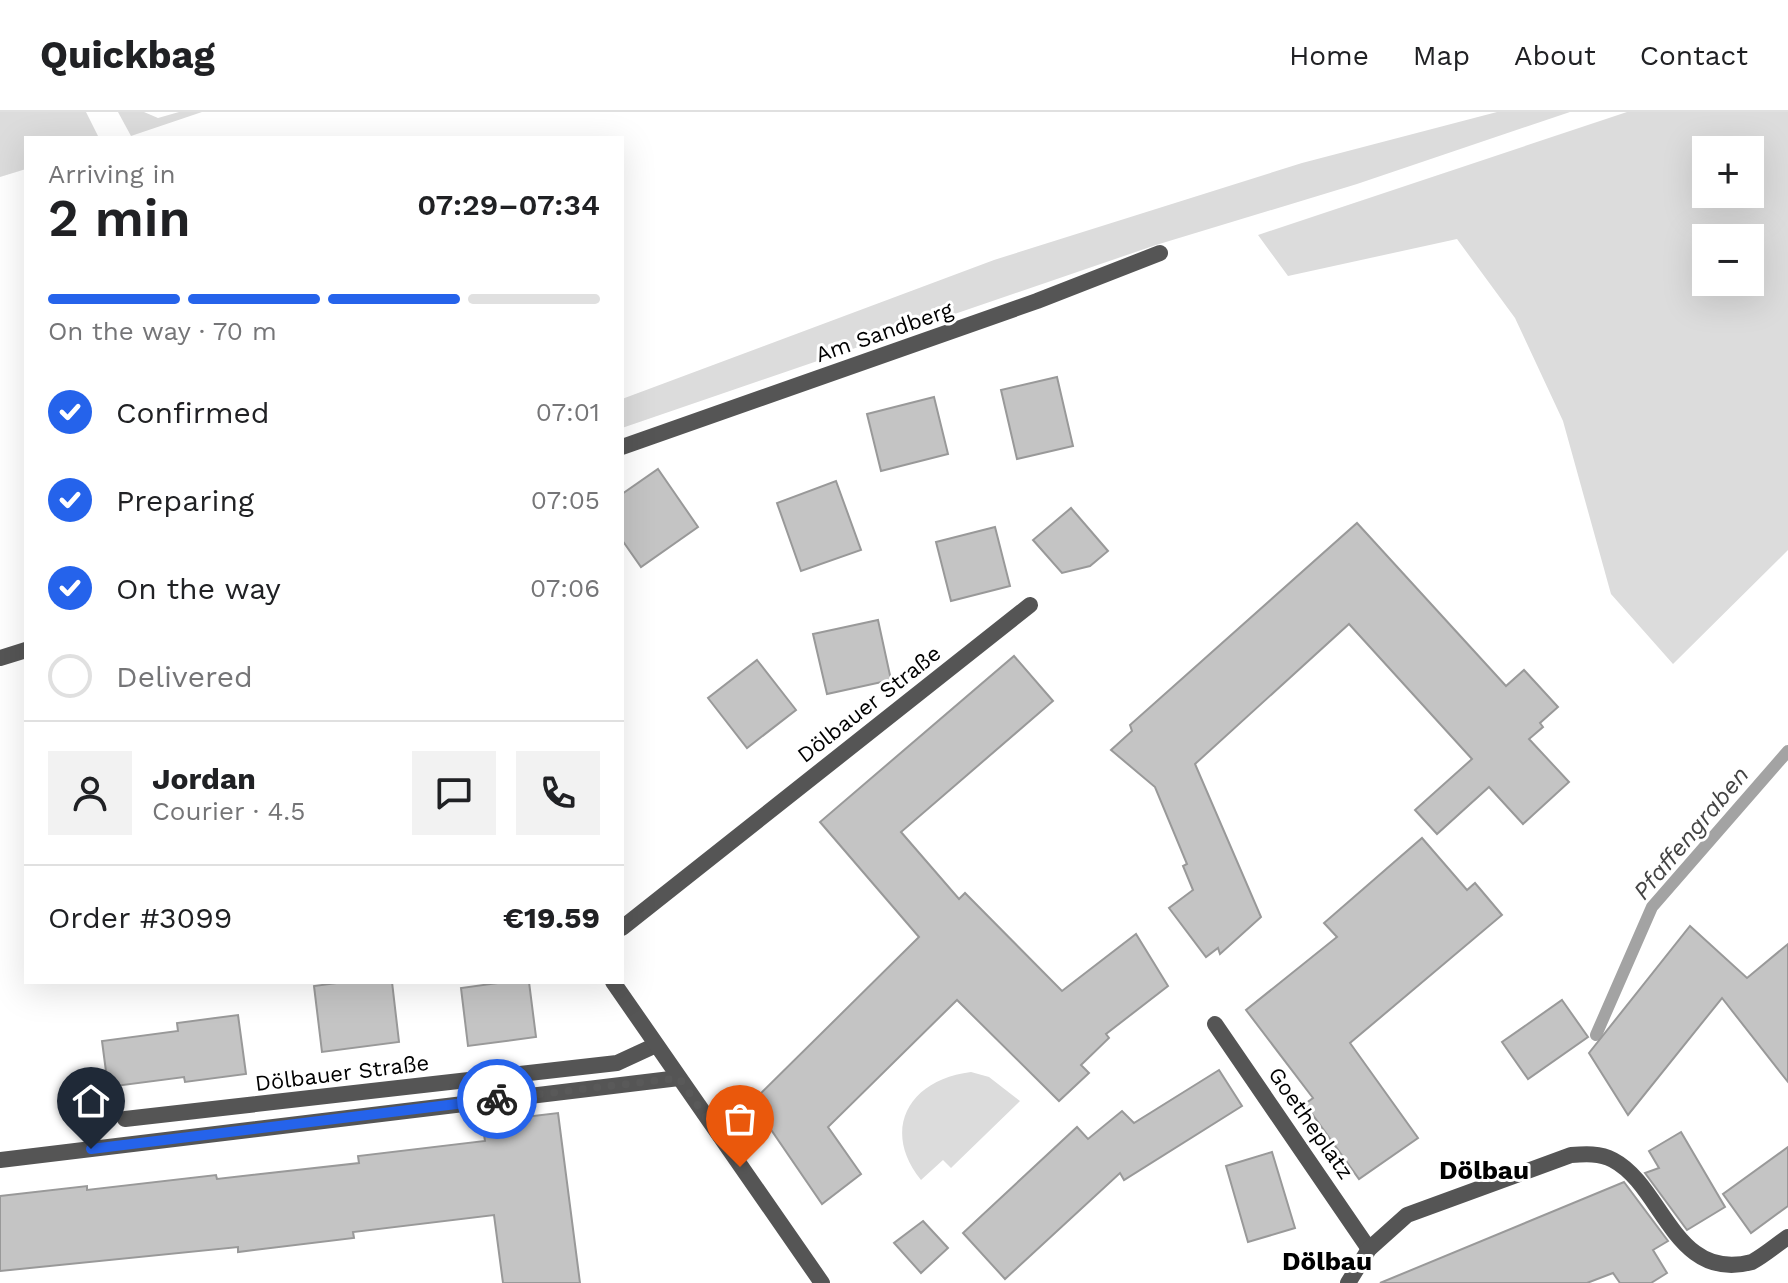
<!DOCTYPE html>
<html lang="en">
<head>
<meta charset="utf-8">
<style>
  body { margin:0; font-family:"Work Sans",sans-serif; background:#f2f2f2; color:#202124; height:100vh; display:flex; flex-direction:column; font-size:30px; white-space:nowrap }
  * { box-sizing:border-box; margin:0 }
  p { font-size:26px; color:#757577 }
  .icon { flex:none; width:44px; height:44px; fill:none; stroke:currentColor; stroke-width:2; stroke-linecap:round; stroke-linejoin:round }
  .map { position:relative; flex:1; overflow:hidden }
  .panel { position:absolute; left:24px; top:24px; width:600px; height:848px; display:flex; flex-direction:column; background:#fff; border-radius:0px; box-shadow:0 8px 32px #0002 }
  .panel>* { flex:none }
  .tools { position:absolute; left:1692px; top:24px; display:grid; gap:16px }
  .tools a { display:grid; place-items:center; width:72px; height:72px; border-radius:0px; background:#fff; box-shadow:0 8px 32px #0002; font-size:40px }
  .pin { position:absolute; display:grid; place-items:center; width:68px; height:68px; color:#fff; margin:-82px -34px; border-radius:50% 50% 50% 0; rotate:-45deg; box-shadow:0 0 8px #0007 }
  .pin .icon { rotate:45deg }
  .courier { position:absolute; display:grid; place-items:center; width:80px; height:80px; margin:-40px; border:6px solid #2563eb; border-radius:50%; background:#fff; color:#222; box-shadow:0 2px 10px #0007 }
  .summary em { font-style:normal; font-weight:600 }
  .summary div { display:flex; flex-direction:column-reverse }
  .summary { display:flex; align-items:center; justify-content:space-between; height:136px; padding:0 24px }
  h1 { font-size:52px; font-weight:600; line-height:60px }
  .bar { display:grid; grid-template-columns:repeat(4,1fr); gap:12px 8px; align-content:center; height:96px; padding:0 24px }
  .bar i { height:10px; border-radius:6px; background:#e0e0e0 }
  .bar .on { background:#2563eb }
  .bar p { grid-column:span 4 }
  .line { display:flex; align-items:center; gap:20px; padding:0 24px; border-top:2px solid #e0e0e0 }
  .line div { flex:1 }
  .round { display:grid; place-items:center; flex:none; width:84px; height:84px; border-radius:0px; background:#f2f2f2 }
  ol { padding:0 24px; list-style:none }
  li { display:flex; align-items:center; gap:24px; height:88px }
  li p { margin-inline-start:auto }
  li .icon { padding:8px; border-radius:50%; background:#2563eb; color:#fff; stroke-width:4 }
  li:last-child { color:#757577 }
  li i { width:44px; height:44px; border:4px solid #e0e0e0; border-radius:50% }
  header { display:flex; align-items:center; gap:48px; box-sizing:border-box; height:112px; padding:0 40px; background:#fff; border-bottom:2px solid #e0e0e0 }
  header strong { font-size:38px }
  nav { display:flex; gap:44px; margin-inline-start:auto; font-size:28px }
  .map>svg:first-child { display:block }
</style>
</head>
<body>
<header>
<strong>Quickbag</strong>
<nav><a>Home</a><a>Map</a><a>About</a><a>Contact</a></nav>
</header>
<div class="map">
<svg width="1788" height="1171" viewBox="0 0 1788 1171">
  <rect width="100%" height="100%" fill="#fff"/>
  <g fill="#dcdcdc" fill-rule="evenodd">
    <path d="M0 0H86L99 26H26V57L0 65Z"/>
    <path d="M118 0H144L158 6 179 0H202L131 24Z"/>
    <path d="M1497 0H1570L1357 72 1156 133 622 316V287L994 148 1302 51Z"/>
    <path d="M1627 0H1788V438L1673 552 1611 482 1563 309 1515 206 1457 127 1288 164 1258 123ZM1706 38H1750V82H1706ZM1706 126H1750V170H1706Z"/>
    <path d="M971 960 989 965 1020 989 951 1056 943 1048 921 1068C880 1017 910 967 971 960Z"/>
  </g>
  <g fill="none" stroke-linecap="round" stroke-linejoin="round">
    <path stroke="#a3a3a3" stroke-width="12" d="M1596 923 1652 795 1788 639"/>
  </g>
  <g fill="#c4c4c4" stroke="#999" stroke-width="2">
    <path d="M1057 265 1073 334 1017 347 1001 278Z"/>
    <path d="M934 285 948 342 881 359 867 302Z"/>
    <path d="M658 357 698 415 641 455 622 428V382Z"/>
    <path d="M836 369 861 438 801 459 777 391Z"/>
    <path d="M1071 396 1108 439 1090 454 1062 461 1033 428Z"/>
    <path d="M1357 411 1506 574 1524 558 1558 595 1540 611 1543 615 1529 627 1569 670 1523 712 1489 675 1437 722 1415 698 1472 647 1349 512 1195 652 1261 805 1220 842 1218 836 1206 845 1169 796 1193 778 1183 754 1187 752 1155 675 1111 638 1132 619 1130 613Z"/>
    <path d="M995 415 1010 474 951 489 936 430Z"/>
    <path d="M878 508 891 568 827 582 813 522Z"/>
    <path d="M1014 544 1053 589 901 720 959 787 965 781 1062 879 1136 822 1168 874 1106 922 1109 926 1081 953 1089 961 1059 989 957 888 828 1015 861 1062 822 1092 752 990 919 825 820 710Z"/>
    <path d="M757 548 796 598 747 636 708 586Z"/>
    <path d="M1422 726 1467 778 1475 771 1502 803 1350 931 1418 1026 1359 1067 1305 992 1313 986 1246 898 1337 825 1324 811Z"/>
    <path d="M1690 814 1747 866 1788 832V970L1722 886 1628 1003 1589 941Z"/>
    <path d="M344 870H392L399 930 322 940 314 874Z"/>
    <path d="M505 870H529L536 925 468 934 461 876Z"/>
    <path d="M1562 888 1588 925 1528 967 1502 930Z"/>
    <path d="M238 903 246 962 185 970 184 965 108 975 102 929 178 919 177 911Z"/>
    <path d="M1219 958 1242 994 1124 1068 1120 1061 1005 1167 963 1121 1077 1015 1088 1027 1122 999 1134 1011Z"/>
    <path d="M558 1001 580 1171H503L494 1103 353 1120 354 1126 238 1140V1135L0 1159V1084L87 1074V1078L216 1063 217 1067 359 1051 358 1044 485 1029 482 1010Z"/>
    <path d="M1681 1020 1725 1095 1687 1118 1645 1061 1659 1056 1649 1039Z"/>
    <path d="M1788 1035V1094L1751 1121 1723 1082Z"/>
    <path d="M1272 1040 1295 1116 1248 1130 1226 1054Z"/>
    <path d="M1624 1070 1668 1129 1653 1138 1667 1161 1651 1171H1620L1613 1161 1587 1171H1380Z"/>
    <path d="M923 1109 948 1136 921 1161 894 1131Z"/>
  </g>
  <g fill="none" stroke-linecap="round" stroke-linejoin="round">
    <g stroke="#555" stroke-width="16">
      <path d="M622 335 1037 189 1160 141"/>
      <path d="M125 1007 617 951 656 933"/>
      <path d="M0 1048 679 966"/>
    </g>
    <g stroke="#555" stroke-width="16">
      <path d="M622 816 1030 493"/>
      <path d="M1215 912 1369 1137"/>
      <path d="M1348 1171 1369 1137 1407 1103 1571 1043C1585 1042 1600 1041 1613 1048 1663 1074 1674 1171 1752 1150 1765 1143 1776 1133 1788 1125"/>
    </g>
    <g stroke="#555" stroke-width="16">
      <path d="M0 546 26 538"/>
      <path d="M613 870 822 1171"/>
    </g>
  </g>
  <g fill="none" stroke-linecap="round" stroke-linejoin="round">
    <path stroke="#595959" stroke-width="8" stroke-dasharray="0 14.4" d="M497 987 679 966 740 1055"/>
    <path stroke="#2563eb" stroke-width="10" d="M91 1037 497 987"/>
  </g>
  <g text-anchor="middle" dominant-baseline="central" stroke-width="6" stroke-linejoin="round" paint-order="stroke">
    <g font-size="22" fill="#000" stroke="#fff">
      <text transform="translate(884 220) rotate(-19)">Am Sandberg</text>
      <text transform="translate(869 592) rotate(-38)">Dölbauer Straße</text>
      <text transform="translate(342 961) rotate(-7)">Dölbauer Straße</text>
      <text transform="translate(1311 1011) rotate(55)">Goetheplatz</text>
    </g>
    <g font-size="24" font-style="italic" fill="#444" stroke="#fff">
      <text transform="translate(1691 721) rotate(-50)">Pfaffengraben</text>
    </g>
    <g font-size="26" font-weight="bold" fill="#000" stroke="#fff">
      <text x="1484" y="1058">Dölbau</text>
      <text x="1327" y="1149">Dölbau</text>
    </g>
  </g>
</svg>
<div class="tools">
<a>+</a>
<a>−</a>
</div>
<div class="pin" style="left:740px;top:1055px;background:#ea580c"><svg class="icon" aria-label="bag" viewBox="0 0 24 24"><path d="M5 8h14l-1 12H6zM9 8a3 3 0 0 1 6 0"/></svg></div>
<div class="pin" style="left:91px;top:1037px;background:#1f2937"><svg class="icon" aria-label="home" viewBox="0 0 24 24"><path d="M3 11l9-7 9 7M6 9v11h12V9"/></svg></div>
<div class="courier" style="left:497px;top:987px"><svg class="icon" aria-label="bike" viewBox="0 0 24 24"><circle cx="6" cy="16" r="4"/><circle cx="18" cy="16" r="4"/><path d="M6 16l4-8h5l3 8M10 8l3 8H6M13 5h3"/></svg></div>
<section class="panel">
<div class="summary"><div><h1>2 min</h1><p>Arriving in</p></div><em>07:29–07:34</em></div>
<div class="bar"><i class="on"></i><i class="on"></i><i class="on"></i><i></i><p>On the way · 70 m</p></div>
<ol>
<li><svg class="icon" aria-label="check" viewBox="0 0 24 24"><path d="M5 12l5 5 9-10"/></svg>Confirmed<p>07:01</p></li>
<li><svg class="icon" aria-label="check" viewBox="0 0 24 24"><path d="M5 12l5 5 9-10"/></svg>Preparing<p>07:05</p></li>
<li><svg class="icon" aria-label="check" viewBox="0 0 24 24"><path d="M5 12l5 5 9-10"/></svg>On the way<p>07:06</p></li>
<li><i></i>Delivered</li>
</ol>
<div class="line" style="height:144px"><a class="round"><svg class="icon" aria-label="person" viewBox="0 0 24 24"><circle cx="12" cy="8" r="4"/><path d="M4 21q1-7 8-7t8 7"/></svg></a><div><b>Jordan</b><p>Courier · 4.5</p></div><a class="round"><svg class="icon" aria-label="chat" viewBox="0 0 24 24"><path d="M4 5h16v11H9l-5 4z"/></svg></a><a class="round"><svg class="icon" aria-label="phone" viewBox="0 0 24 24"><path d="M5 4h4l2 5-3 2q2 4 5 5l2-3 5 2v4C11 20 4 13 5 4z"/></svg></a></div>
<div class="line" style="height:104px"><div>Order #3099</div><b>€19.59</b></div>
</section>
</div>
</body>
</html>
